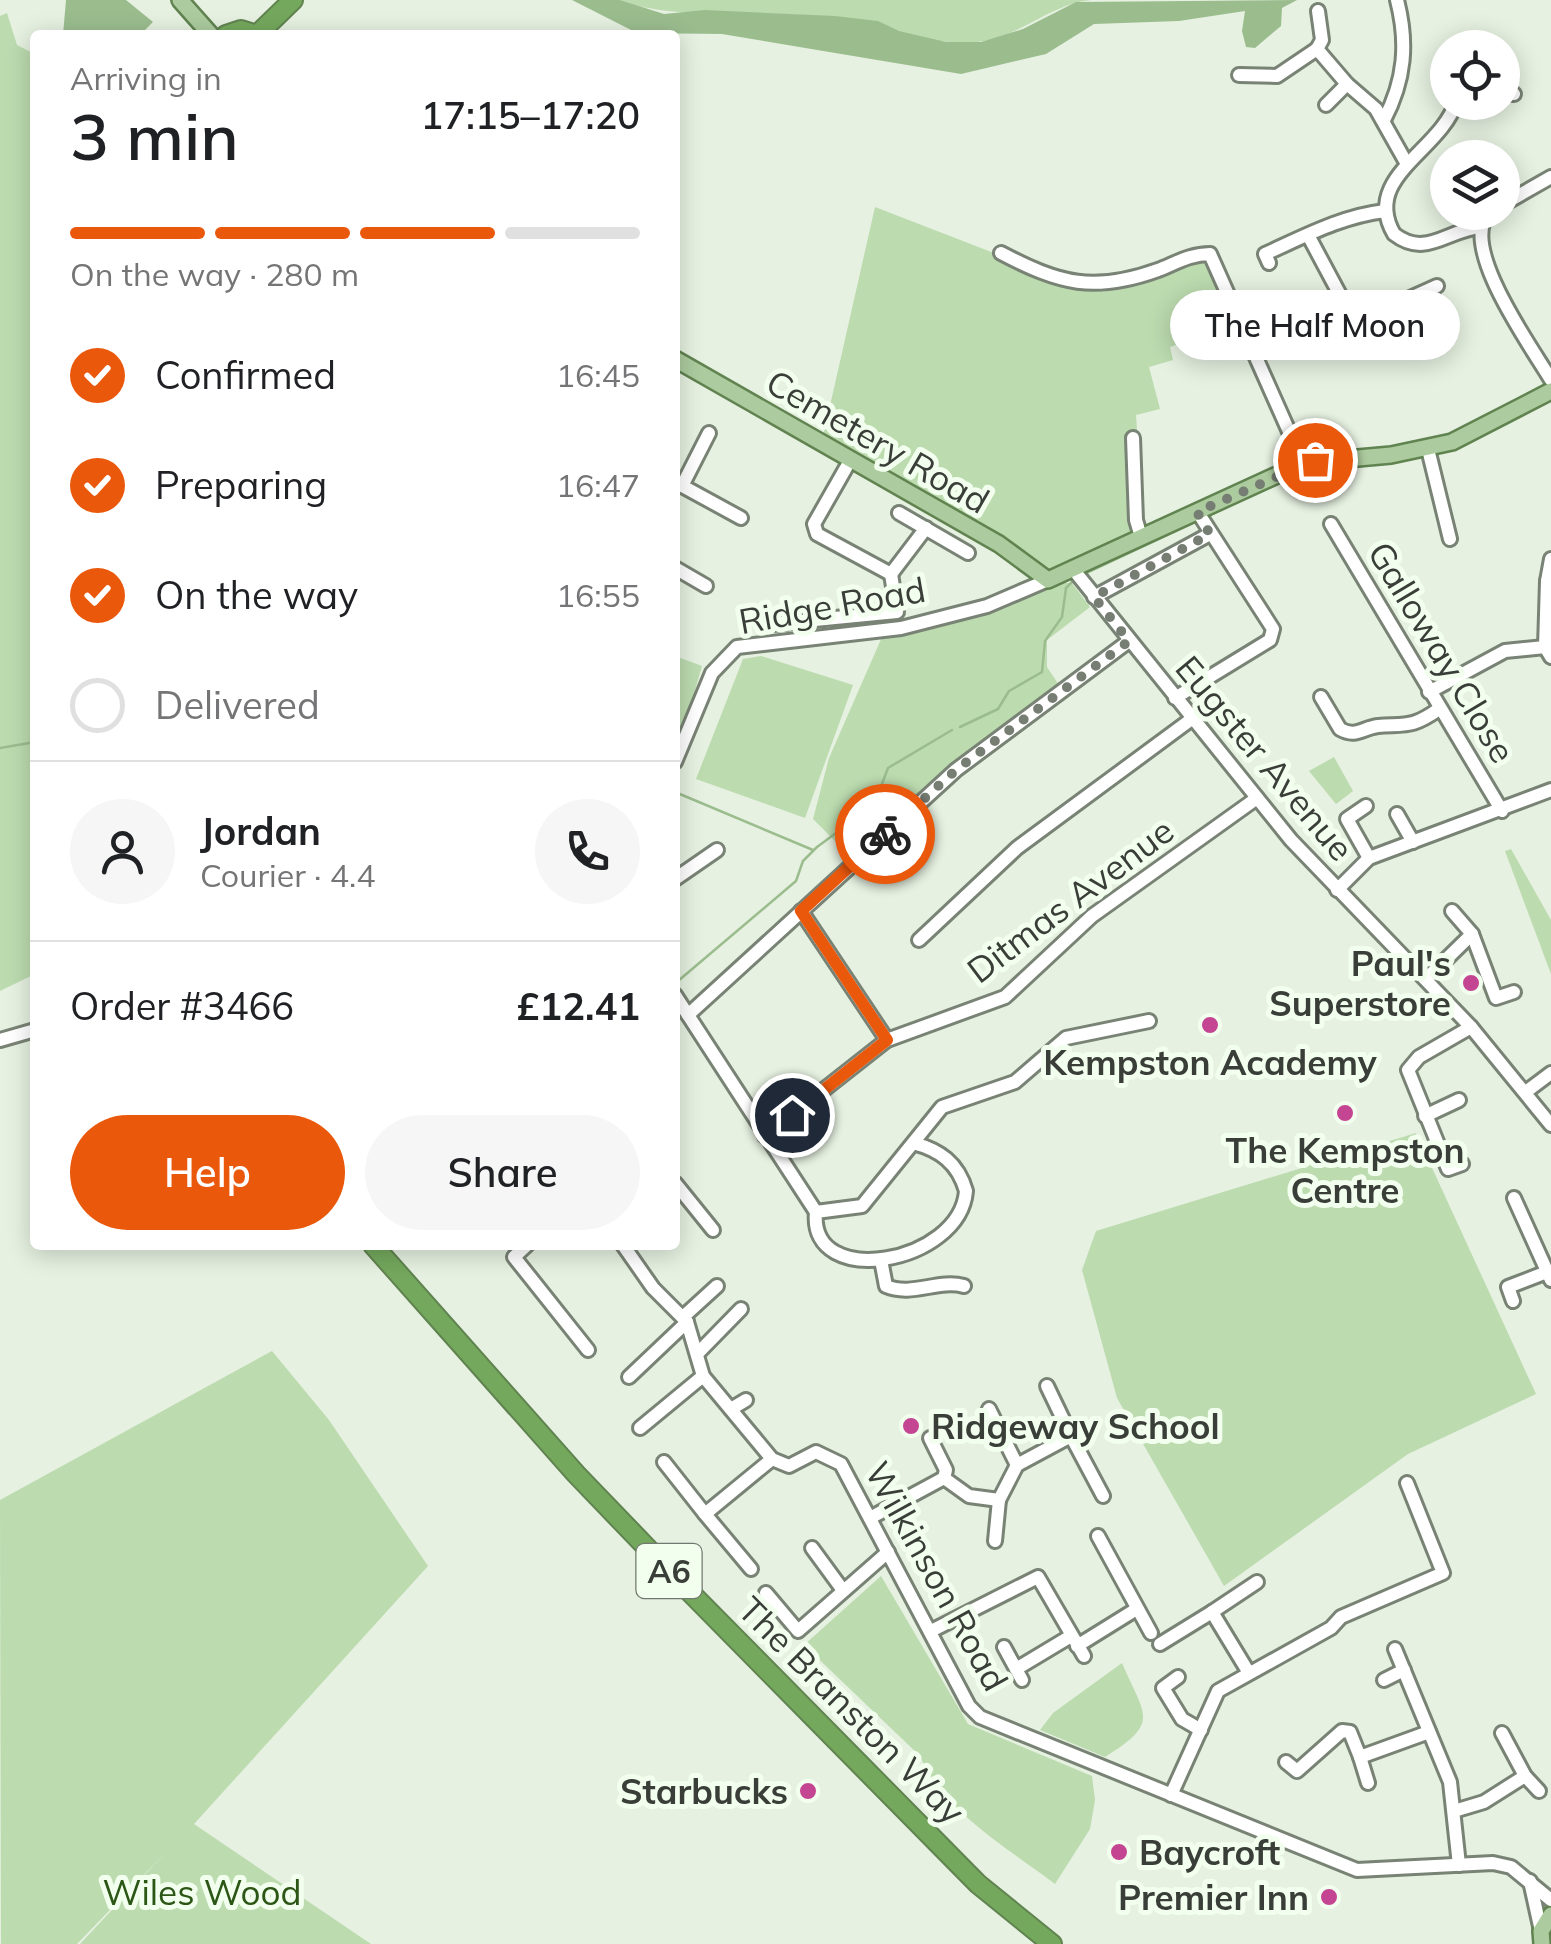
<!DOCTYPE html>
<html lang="en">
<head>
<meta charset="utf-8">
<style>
  body { margin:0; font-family:Mulish,sans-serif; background:#f6f6f6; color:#202124; height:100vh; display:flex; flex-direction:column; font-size:38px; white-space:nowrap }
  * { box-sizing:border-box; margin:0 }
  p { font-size:32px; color:#757577 }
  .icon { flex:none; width:55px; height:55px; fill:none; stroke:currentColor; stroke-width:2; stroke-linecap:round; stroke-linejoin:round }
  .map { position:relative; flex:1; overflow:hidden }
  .side { position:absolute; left:30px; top:30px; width:650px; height:1220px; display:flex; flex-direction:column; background:#fff; border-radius:10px; box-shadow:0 5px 25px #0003 }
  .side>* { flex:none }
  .tools { position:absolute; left:1430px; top:30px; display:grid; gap:20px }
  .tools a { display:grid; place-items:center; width:90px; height:90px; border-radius:50%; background:#fff; box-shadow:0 5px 25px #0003; font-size:50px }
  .pin { position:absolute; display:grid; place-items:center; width:85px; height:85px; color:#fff; margin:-42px; border:5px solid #fff; border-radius:50%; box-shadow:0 2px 10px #0007 }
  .courier { position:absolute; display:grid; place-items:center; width:100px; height:100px; margin:-50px; border:8px solid #ea580c; border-radius:50%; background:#fff; color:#222; box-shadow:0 2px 12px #0007 }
  .bubble { position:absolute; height:70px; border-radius:35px; background:#fff; box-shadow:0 5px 25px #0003; font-size:32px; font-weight:600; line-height:70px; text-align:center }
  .overview em { font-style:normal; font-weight:600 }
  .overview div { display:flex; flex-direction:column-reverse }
  .overview { display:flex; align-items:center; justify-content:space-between; height:170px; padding:0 40px }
  h1 { font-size:65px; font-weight:600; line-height:75px }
  .bar { display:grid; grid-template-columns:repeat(4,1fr); gap:15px 10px; align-content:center; height:120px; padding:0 40px }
  .bar i { height:12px; border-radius:8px; background:#e0e0e0 }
  .bar .selected { background:#ea580c }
  .bar p { grid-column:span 4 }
  .line { display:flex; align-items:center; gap:25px; padding:0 40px; border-top:2px solid #e0e0e0 }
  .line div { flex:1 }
  .round { display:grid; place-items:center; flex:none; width:105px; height:105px; border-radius:52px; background:#f6f6f6 }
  ol { padding:0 40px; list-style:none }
  li { display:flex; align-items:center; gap:30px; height:110px }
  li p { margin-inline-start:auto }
  li .icon { padding:10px; border-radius:50%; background:#ea580c; color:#fff; stroke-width:4 }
  li:last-child { color:#757577 }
  li i { width:55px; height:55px; border:5px solid #e0e0e0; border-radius:50% }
  .button { display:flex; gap:20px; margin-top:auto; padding:20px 40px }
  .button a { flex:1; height:115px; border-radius:60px; background:#ea580c; color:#fff; font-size:40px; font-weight:600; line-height:115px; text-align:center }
  .button a+a { background:#f6f6f6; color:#202124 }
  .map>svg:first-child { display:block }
</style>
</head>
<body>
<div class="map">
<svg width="1551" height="1944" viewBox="0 0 1551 1944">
  <rect width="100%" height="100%" fill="#e6f1e1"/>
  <g fill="#bcdbaf">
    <path d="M620 0H1091C1050 4 1019 38 977 42 925 46 869 24 818 17 755 8 676 22 620 0Z"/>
    <path d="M7 13 17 45 35 54V974L0 991V16Z"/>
    <path d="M875 207 1087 289 1136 286 1203 259 1233 325 1170 347 1173 360 1149 367 1160 409 1136 415 1144 531 1052 570 822 441Z"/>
    <path d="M1058 583H1072L1090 607 1047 640V667L1059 685 850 856 813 819 829 758 882 637 987 613Z"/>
    <path d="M675 656 702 666 685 724 675 740Z"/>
    <path d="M761 656 853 685 805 818 696 779 743 659Z"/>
    <path d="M1334 757 1353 791 1336 804 1309 771Z"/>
    <path d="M1511 849 1551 920V974L1505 851Z"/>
    <path d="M1416 1133 1536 1394 1408 1454 1224 1586 1117 1398 1082 1270 1096 1231Z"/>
    <path d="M272 1351 329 1420 428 1566 194 1824 371 1944H80L167 1851 77 1944H1L0 1500Z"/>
    <path d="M881 1576 968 1724 1092 1776 1095 1800 1090 1829 1055 1884C1008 1848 944 1812 920 1756L804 1645Z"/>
    <path d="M1122 1663C1145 1717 1161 1722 1105 1757L1040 1730 1053 1713Z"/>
  </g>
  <g fill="#9bbd8e">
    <path d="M66 0H126L153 22 144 31 63 35Z"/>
    <path d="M572 0H620L664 14 705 10 835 16 878 21 899 31 946 42H981L1023 29 1076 2 1297 0 1282 8 1281 26 1255 48 1246 47 1242 31 1245 11 1179 21 1094 24 1046 54 961 74 722 34 637 33Z"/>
  </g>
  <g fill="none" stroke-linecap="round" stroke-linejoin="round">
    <g stroke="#9bbd8e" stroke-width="2.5">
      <path d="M1294 424 1305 448"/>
      <path d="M1206 516 1230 505"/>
      <path d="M1084 574 1199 520"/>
      <path d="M960 727 998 709 1009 691 1042 672 1045 641 1062 617 1066 588 1073 581"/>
      <path d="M0 748 35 742"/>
      <path d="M675 792 813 850"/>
      <path d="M678 981 796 881 803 861 817 847 874 805 888 768 952 730"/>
    </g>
    <g stroke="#798375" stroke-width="18">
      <g id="minor">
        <path d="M1317 49 1322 40 1318 11"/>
        <path d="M1239 75 1277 76 1317 49 1347 84 1376 109 1407 164"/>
        <path d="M1502 92 1514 94"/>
        <path d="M1456 102C1441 151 1361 177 1394 234 1426 259 1448 229 1481 227"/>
        <path d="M1326 105 1347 84"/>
        <path d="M1384 120C1405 80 1408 43 1397 0"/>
        <path d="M1502 205 1551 177"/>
        <path d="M1490 212C1456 244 1533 349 1551 380"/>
        <path d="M1308 235 1355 323 1339 331"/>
        <path d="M1001 253C1060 284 1094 293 1158 270 1176 263 1190 254 1210 254L1303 463"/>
        <path d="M1269 263 1265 254C1305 236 1342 216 1385 211"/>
        <path d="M1355 323 1437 286"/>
        <path d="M1133 438 1136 520 1141 537"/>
        <path d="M1428 449 1450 539"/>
        <path d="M851 459 814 524 817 534 891 574 926 528"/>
        <path d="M675 482 741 518"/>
        <path d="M682 486 709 433"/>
        <path d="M899 513 968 553"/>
        <path d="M1331 524 1502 811"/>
        <path d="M1551 559 1547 581H1551"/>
        <path d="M675 568 706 586"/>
        <path d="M1073 569 1291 840 1471 1027 1551 1125"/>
        <path d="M1547 581 1545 647 1551 657"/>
        <path d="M1094 597 1210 534"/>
        <path d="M773 624 897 612 891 574"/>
        <path d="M1429 692 1505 651 1545 647"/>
        <path d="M1321 697 1340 729C1356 738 1362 728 1378 726 1407 724 1412 728 1439 709"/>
        <path d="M1175 698 1270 640 1273 629 1197 511"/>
        <path d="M675 762 712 673 737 647 901 628 987 606 1048 580"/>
        <path d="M1366 806 1347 819 1369 858"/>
        <path d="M1397 814 1413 842"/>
        <path d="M675 879 717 850"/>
        <path d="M1337 890 1369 858 1551 790"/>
        <path d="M801 911 887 1040"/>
        <path d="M1452 911 1472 934 1496 998 1514 992"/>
        <path d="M919 940 1017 848 1193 718"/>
        <path d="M1426 979 1472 934"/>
        <path d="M675 995 816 1212"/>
        <path d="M688 1015 956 770 1129 641"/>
        <path d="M0 1040 35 1030"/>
        <path d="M1527 1091 1551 1073"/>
        <path d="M1425 1116 1459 1100"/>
        <path d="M765 1136 887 1040 1005 997 1092 916 1257 798"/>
        <path d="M913 1143C940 1150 958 1163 966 1191 960 1264 808 1291 816 1212L862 1206 942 1107 1015 1082 1066 1038 1149 1021"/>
        <path d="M1462 1164 1448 1169 1408 1070 1419 1057 1471 1027"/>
        <path d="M675 1183 713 1230"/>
        <path d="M1514 1198 1551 1280"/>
        <path d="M527 1245 514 1257 588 1350"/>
        <path d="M623 1245 653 1288 687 1322 703 1376 772 1459 789 1466 816 1452 841 1464 969 1706 980 1717 1357 1870 1493 1863 1511 1867 1551 1900"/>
        <path d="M881 1260 886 1286C912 1297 938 1279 964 1286"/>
        <path d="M1513 1301 1508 1287 1547 1272"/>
        <path d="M683 1317 717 1286"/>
        <path d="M697 1354 741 1309"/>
        <path d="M629 1377 687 1322"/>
        <path d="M1047 1386 1071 1436"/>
        <path d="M731 1409 746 1400"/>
        <path d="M989 1409 1017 1465"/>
        <path d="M640 1428 703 1376"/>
        <path d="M930 1438 946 1470 944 1478"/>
        <path d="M664 1462 705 1514 772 1459"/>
        <path d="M705 1514 751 1569"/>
        <path d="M870 1518 944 1478 969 1496 999 1500 1017 1465 1071 1436 1103 1496"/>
        <path d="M1098 1536 1151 1633"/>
        <path d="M995 1541 999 1500"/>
        <path d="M812 1548 842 1589"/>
        <path d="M766 1593 798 1631 888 1552"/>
        <path d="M931 1631 1038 1577 1084 1656"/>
        <path d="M1160 1644 1212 1612"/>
        <path d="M1077 1646 1135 1610"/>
        <path d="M1004 1647 1016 1669"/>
        <path d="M1395 1649 1450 1782 1459 1865"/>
        <path d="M1249 1673 1212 1612 1257 1582"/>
        <path d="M1178 1677 1163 1688 1182 1719 1201 1730"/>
        <path d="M1022 1680 1016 1669 1071 1636"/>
        <path d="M1384 1680 1404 1670"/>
        <path d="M1360 1757 1368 1783"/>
        <path d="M1286 1762 1297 1771 1342 1731 1350 1732 1360 1757 1429 1732"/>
        <path d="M1525 1776 1539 1791"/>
        <path d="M1171 1795 1218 1691 1331 1628 1341 1617 1443 1573 1407 1483"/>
        <path d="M1454 1811 1484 1802 1525 1776 1502 1733"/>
        <path d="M1530 1881 1541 1931"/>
      </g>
    </g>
    <g stroke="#608350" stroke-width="20">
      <g id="major">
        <path d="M180 0 211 35"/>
        <path d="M675 359 999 544 1048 580 1303 463 1391 455 1452 442 1551 391"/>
        <path d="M1542 1944 1541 1931 1551 1915"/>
      </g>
    </g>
    <g stroke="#608350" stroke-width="22">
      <g id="highway">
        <path d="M226 35 241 30 257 35"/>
        <path d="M257 35 293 0"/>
        <path d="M373 1245 576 1474 676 1578 978 1884 1052 1944"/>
      </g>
    </g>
    <use href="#minor" stroke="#fff" stroke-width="12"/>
    <use href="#major" stroke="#accb9e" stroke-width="15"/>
    <use href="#highway" stroke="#74a85d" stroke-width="18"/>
  </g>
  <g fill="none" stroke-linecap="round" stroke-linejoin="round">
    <path stroke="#767d73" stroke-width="10" stroke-dasharray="0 18" d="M885 834 956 770 1129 641 1094 597 1210 534 1197 512 1315 460"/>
    <path stroke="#ea580c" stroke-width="12" d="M792 1115 887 1040 801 911 885 834"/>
  </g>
  <g fill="#c44592" stroke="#f3ffee" stroke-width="4">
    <circle cx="1471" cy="983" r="10"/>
    <circle cx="1210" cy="1025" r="10"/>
    <circle cx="1345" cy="1113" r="10"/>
    <circle cx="911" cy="1426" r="10"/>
    <circle cx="808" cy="1791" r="10"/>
    <circle cx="1119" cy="1852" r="10"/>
    <circle cx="1329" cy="1897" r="10"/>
  </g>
  <g text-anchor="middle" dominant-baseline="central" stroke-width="10" stroke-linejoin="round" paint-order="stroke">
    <rect fill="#f3ffee" stroke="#72786f" stroke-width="2.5" x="636.5" y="1544" width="65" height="54" rx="8"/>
    <g font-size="32" font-weight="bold" fill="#3a3e38">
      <text x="669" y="1571">A6</text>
    </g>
    <g font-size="35" fill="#3a3e38" stroke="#f3ffee">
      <text transform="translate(878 441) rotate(30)">Cemetery Road</text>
      <text transform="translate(832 605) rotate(-10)">Ridge Road</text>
      <text transform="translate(1442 652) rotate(59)">Galloway Close</text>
      <text transform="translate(1265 758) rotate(50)">Eugster Avenue</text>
      <text transform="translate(1070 900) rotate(-37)">Ditmas Avenue</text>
      <text transform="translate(937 1576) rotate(61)">Wilkinson Road</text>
      <text transform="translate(852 1710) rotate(45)">The Branston Way</text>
    </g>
    <g font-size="35" font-weight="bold" fill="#3a3e38" stroke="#f3ffee" text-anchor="end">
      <text x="1451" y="963">Paul's<tspan x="1451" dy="40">Superstore</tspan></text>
      <text x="1210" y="1062" text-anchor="middle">Kempston Academy</text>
      <text x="1345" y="1150" text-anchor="middle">The Kempston<tspan x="1345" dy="40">Centre</tspan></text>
      <text x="931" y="1426" text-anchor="start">Ridgeway School</text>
      <text x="788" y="1791">Starbucks</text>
      <text x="1139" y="1852" text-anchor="start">Baycroft</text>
      <text x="1309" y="1897">Premier Inn</text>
    </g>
    <g font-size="35" fill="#2b5615" stroke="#f3ffee">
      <text x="202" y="1892">Wiles Wood</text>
    </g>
  </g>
</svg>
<div class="tools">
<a><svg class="icon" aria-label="locate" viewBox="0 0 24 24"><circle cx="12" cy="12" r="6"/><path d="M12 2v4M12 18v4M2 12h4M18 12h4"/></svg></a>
<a><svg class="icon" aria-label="layers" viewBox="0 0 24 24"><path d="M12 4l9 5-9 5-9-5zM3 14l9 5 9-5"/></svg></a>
</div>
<div class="pin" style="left:1315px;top:460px;background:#ea580c"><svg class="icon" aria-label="bag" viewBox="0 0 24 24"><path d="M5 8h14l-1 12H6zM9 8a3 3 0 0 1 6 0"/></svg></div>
<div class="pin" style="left:792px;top:1115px;background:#1f2937"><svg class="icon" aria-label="home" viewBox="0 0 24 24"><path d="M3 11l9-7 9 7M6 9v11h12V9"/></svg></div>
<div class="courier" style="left:885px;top:834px"><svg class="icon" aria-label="bike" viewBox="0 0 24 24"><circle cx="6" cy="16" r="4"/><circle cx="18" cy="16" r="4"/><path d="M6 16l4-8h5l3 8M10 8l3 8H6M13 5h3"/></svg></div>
<div class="bubble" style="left:1170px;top:290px;width:290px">The Half Moon</div>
<section class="side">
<div class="overview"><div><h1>3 min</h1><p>Arriving in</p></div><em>17:15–17:20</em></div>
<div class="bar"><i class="selected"></i><i class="selected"></i><i class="selected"></i><i></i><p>On the way · 280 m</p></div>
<ol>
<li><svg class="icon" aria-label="check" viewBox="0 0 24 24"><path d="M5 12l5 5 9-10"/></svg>Confirmed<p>16:45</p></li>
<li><svg class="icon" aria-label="check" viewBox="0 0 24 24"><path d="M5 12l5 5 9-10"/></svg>Preparing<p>16:47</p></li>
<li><svg class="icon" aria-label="check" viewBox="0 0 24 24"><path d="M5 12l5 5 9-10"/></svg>On the way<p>16:55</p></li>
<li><i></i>Delivered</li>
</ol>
<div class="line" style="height:180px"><a class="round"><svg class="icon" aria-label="person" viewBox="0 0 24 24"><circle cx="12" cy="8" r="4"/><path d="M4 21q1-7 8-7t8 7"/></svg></a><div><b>Jordan</b><p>Courier · 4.4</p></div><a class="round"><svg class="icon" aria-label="phone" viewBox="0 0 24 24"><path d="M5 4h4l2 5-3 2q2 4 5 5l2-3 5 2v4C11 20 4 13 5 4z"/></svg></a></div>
<div class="line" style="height:130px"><div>Order #3466</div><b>£12.41</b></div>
<div class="button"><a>Help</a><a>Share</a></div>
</section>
</div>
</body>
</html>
